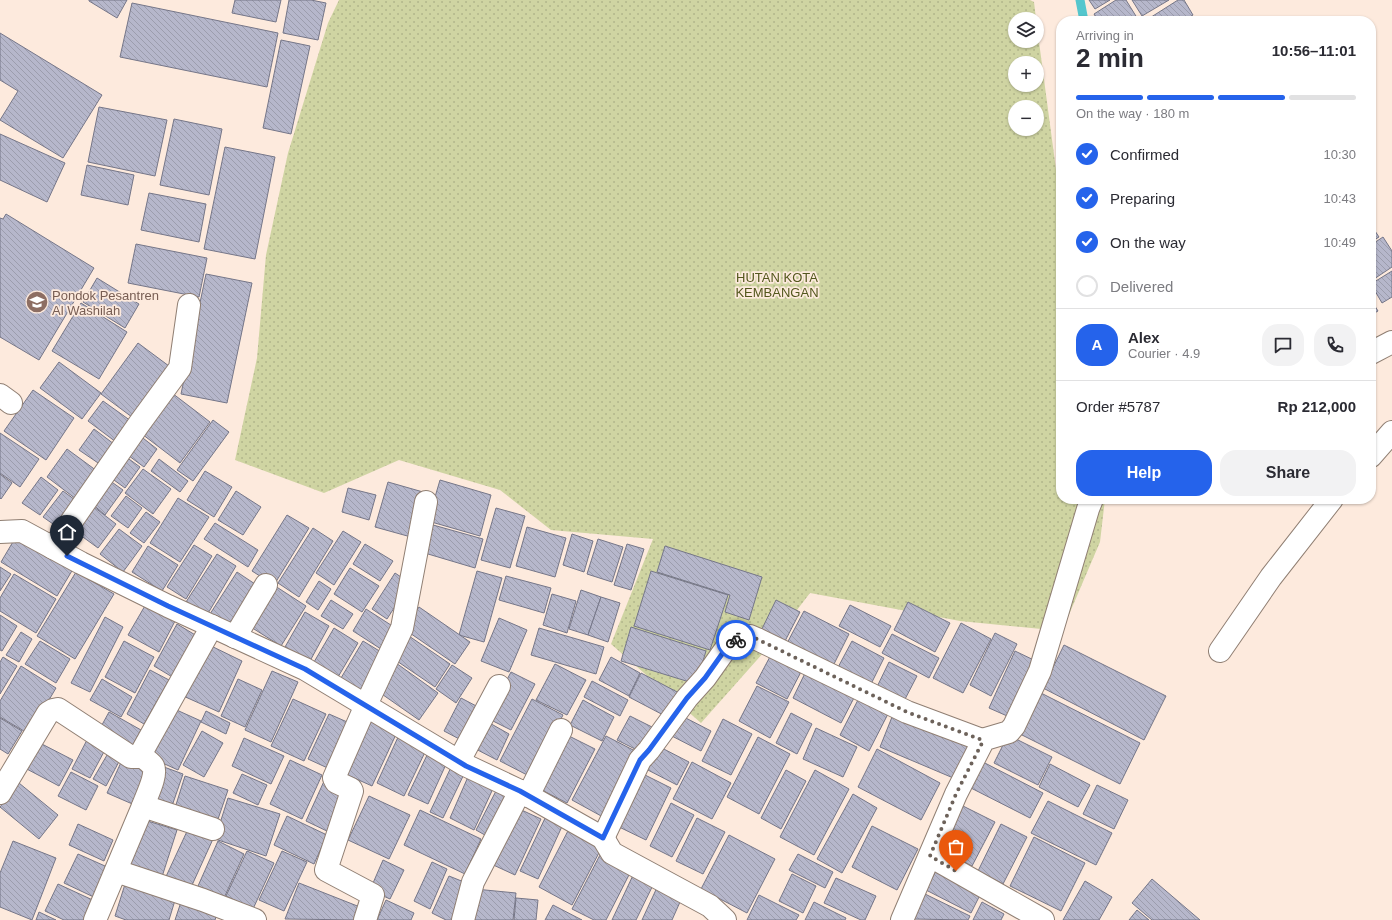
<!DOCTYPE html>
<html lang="en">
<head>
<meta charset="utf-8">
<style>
  body { margin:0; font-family:Arial,sans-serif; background:#f2f2f3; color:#2b2b33; height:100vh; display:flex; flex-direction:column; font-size:15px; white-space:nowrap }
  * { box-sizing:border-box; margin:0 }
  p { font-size:13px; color:#7c7c81 }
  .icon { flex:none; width:22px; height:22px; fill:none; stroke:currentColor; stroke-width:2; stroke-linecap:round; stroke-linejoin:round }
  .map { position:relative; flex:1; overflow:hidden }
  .details { position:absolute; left:1056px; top:16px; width:320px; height:488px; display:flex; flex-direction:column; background:#fff; border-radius:16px; box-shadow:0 1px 3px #0004 }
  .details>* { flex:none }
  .tools { position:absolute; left:1008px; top:12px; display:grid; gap:8px }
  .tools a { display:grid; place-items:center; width:36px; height:36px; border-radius:50%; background:#fff; box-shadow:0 1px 3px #0004; font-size:20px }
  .pin { position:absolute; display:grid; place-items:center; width:34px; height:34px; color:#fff; margin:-41px -17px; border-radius:50% 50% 50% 0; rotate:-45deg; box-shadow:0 0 4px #0007 }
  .pin .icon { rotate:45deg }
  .courier { position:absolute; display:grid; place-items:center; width:40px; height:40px; margin:-20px; border:3px solid #2563eb; border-radius:50%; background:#fff; color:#222; box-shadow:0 1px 5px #0007 }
  .overview em { font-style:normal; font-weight:700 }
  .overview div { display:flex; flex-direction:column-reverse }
  .overview { display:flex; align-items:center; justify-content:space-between; height:68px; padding:0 20px }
  h1 { font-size:26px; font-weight:700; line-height:30px }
  .bar { display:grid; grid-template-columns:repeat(4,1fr); gap:6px 4px; align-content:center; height:48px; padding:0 20px }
  .bar i { height:5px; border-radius:3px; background:#e1e1e2 }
  .bar .active { background:#2563eb }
  .bar p { grid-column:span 4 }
  .line { display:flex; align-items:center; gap:10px; padding:0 20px; border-top:1px solid #e1e1e2 }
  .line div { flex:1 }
  .round { display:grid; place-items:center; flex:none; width:42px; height:42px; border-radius:16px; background:#f2f2f3 }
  ol { padding:0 20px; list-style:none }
  li { display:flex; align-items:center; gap:12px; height:44px }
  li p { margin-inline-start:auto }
  li .icon { padding:4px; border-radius:50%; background:#2563eb; color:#fff; stroke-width:4 }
  li:last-child { color:#7c7c81 }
  li i { width:22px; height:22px; border:2px solid #e1e1e2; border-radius:50% }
  .action { display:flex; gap:8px; margin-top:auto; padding:8px 20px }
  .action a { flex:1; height:46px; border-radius:16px; background:#2563eb; color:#fff; font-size:16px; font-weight:700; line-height:46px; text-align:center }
  .action a+a { background:#f2f2f3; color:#2b2b33 }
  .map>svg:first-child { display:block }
</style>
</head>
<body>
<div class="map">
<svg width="1392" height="920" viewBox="0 0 1392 920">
  <defs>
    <pattern id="grass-dots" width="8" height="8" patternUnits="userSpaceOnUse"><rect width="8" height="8" fill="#cfd4a2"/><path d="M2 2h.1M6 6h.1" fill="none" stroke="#b1b58b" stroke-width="1.8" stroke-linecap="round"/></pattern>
    <pattern id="building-back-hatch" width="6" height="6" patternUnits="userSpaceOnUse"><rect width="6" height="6" fill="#b6b7cb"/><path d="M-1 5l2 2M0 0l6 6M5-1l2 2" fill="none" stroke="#9c9dad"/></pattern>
  </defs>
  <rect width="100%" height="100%" fill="#fdeadd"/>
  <path fill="url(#grass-dots)" fill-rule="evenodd" d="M339 0H1030L1034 2 1036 19H1015V41H1037V27L1061 207V499H1105L1100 542 1062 631 960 621 810 593 771 644 701 723 611 644 653 539 551 530 500 490 399 460 324 493 235 460 257 358 266 255 288 153 328 23ZM1015 63H1037V85H1015ZM1015 107H1037V129H1015Z"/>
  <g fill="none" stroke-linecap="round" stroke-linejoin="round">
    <path stroke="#54c6cd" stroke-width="9" d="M1080 0 1084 21"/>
  </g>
  <g fill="url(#building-back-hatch)" stroke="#757688">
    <path d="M89 0H127L117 18 89 1Z"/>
    <path d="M235 0H281L276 22 232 13Z"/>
    <path d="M289 0H311L326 3 318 40 283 33Z"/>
    <path d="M1089 0H1110L1095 9Z"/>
    <path d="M1116 0H1126L1139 21H1098L1094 14Z"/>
    <path d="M1132 0H1169L1142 16Z"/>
    <path d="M1178 0H1184L1193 15 1183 21H1145Z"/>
    <path d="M132 3 278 33 267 87 120 57Z"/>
    <path d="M0 33 102 95 63 158 0 120 18 91 0 80Z"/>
    <path d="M281 40 310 46 291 134 263 128Z"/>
    <path d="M99 107 167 120 155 176 88 162Z"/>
    <path d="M174 119 222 129 209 195 160 185Z"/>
    <path d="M0 134 65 163 47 202 0 180Z"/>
    <path d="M225 147 275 157 255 259 204 249Z"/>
    <path d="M87 165 134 175 128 205 81 195Z"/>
    <path d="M149 193 206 204 199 242 141 230Z"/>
    <path d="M6 214 94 268 39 360 0 337V218L3 219Z"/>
    <path d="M1371 225 1379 237 1371 242Z"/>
    <path d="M1383 237 1392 251V267L1371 281V245Z"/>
    <path d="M136 244 207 258 199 297 128 283Z"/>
    <path d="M1392 271V297L1382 303 1371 284Z"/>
    <path d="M206 274 252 283 227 403 181 394Z"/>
    <path d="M97 278 139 304 125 328 83 302Z"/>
    <path d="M1371 300 1378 311 1371 315Z"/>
    <path d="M81 303 127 332 99 379 52 351Z"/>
    <path d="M138 343 173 369 136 420 101 394Z"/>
    <path d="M59 362 101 393 82 419 40 388Z"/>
    <path d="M33 390 74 418 46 460 4 431Z"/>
    <path d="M168 390 210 422 180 463 138 431Z"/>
    <path d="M103 401 131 421 116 442 88 421Z"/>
    <path d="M213 420 229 432 193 481 177 470Z"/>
    <path d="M94 429 118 447 104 467 79 450Z"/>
    <path d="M0 433 39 459 20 487 0 473Z"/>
    <path d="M139 435 157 449 144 467 125 453Z"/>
    <path d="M67 449 97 471 76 499 47 477Z"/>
    <path d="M122 454 140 467 125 488 107 475Z"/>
    <path d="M159 459 188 481 180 492 151 471Z"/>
    <path d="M143 469 171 489 153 514 125 493Z"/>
    <path d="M205 471 232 487 214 517 187 500Z"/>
    <path d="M0 474 12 483 1 499 0 498Z"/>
    <path d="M41 477 58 490 40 515 22 503Z"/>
    <path d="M106 478 123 490 105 515 90 502Z"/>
    <path d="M440 480 491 495 480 536 428 521Z"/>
    <path d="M388 482 423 492 411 537 375 527Z"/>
    <path d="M348 488 376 495 369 520 342 512Z"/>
    <path d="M63 491 82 505 63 531 43 517Z"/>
    <path d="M236 491 261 507 243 535 218 520Z"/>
    <path d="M126 496 142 508 128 528 111 516Z"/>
    <path d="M178 498 209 517 180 562 150 543Z"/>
    <path d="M94 507 116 524 98 548 76 532Z"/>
    <path d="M496 508 525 516 510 568 481 560Z"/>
    <path d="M146 512 160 522 144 543 130 533Z"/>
    <path d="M287 515 309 528 274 585 252 571Z"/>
    <path d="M215 523 258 550 248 567 204 539Z"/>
    <path d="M426 523 483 539 475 568 418 551Z"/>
    <path d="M527 527 566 538 555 577 516 566Z"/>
    <path d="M313 528 333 541 299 597 278 583Z"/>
    <path d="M119 529 142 546 123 572 100 554Z"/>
    <path d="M343 531 361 542 334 585 316 573Z"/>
    <path d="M572 534 593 541 584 572 563 565Z"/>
    <path d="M17 535 73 569 57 596 1 562Z"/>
    <path d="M598 539 623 547 612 582 587 574Z"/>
    <path d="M365 544 393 561 380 581 353 564Z"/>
    <path d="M627 544 644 549 631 590 614 585Z"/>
    <path d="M194 545 212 556 186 599 167 587Z"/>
    <path d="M148 546 178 565 162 591 132 572Z"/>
    <path d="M665 546 762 577 749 620 725 612 730 595 657 572Z"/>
    <path d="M217 554 236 566 207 615 186 602Z"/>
    <path d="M0 567 11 574 0 591Z"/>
    <path d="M350 568 379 586 362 612 334 594Z"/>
    <path d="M477 571 502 578 484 642 459 635Z"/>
    <path d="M651 571 728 595 710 650 634 626Z"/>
    <path d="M76 572 114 594 75 659 37 636Z"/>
    <path d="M237 572 261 588 235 630 210 614Z"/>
    <path d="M395 573 410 583 387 619 372 609Z"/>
    <path d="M14 574 56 599 36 633 0 611V598Z"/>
    <path d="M506 576 551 588 544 613 499 600Z"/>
    <path d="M319 581 331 589 318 610 306 602Z"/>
    <path d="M272 584 306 606 281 646 246 624Z"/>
    <path d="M581 590 601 597 588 635 569 629Z"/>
    <path d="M552 594 576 601 567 633 543 625Z"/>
    <path d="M601 597 620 603 608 642 588 635Z"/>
    <path d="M331 600 353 614 343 629 321 616Z"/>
    <path d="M776 600 800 612 783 645 760 633Z"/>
    <path d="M908 602 950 623 935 652 894 630Z"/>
    <path d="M146 604 175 621 159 652 128 635Z"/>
    <path d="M850 605 891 626 880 647 839 626Z"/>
    <path d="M419 607 470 642 455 664 404 629Z"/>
    <path d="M366 609 394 627 381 649 353 631Z"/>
    <path d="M804 611 849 634 831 670 785 647Z"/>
    <path d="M305 612 329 626 310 661 285 647Z"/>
    <path d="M0 615 17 626 2 651 0 650Z"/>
    <path d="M105 617 123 627 90 692 71 683Z"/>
    <path d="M499 618 527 630 509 672 481 661Z"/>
    <path d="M961 623 991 639 963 693 933 678Z"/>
    <path d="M177 624 197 636 174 678 154 666Z"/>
    <path d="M631 627 706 651 696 684 621 661Z"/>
    <path d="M334 628 358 643 338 677 314 662Z"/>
    <path d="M539 628 604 647 596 674 531 655Z"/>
    <path d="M21 632 32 639 19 662 6 655Z"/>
    <path d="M995 633 1017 644 991 696 970 685Z"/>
    <path d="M406 634 450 664 435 687 391 657Z"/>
    <path d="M892 634 939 658 929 678 882 653Z"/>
    <path d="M40 641 70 659 56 683 25 664Z"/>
    <path d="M124 641 154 657 135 693 105 677Z"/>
    <path d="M363 641 386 655 364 692 341 678Z"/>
    <path d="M852 641 884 658 868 690 835 673Z"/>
    <path d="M205 643 242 661 219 712 181 695Z"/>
    <path d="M1064 645 1166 696 1144 740 1043 688Z"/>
    <path d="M773 651 804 666 787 699 756 683Z"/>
    <path d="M1015 651 1040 663 1014 719 989 708Z"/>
    <path d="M3 657 17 666 0 694V662Z"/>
    <path d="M611 657 640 673 629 696 599 680Z"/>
    <path d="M889 662 917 676 902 705 875 691Z"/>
    <path d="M396 663 438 693 419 720 376 690Z"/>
    <path d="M555 664 586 680 567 715 536 700Z"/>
    <path d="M452 665 472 678 456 703 436 689Z"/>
    <path d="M21 666 56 688 29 734 0 717V701Z"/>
    <path d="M807 669 856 694 841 723 793 698Z"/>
    <path d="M150 670 169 680 144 724 127 714Z"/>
    <path d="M272 671 298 682 271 742 245 730Z"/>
    <path d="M511 672 535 684 511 730 487 718Z"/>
    <path d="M641 673 681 694 669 718 629 697Z"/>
    <path d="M102 679 132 697 121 717 90 700Z"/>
    <path d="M238 679 262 690 245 727 221 716Z"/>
    <path d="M592 681 628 700 620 716 584 697Z"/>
    <path d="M757 686 789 702 770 738 739 721Z"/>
    <path d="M1037 691 1140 743 1120 784 1016 732Z"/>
    <path d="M860 696 890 710 869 751 840 735Z"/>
    <path d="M461 698 482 709 465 742 444 731Z"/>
    <path d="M293 699 326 714 304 761 271 746Z"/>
    <path d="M532 699 563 715 531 777 500 761Z"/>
    <path d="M583 700 614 717 602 741 570 725Z"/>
    <path d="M170 707 201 721 178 770 147 756Z"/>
    <path d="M206 711 230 723 226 734 201 722Z"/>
    <path d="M109 712 141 730 129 752 97 734Z"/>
    <path d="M894 712 973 744 958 780 880 747Z"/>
    <path d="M791 713 812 724 797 754 776 743Z"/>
    <path d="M329 714 354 725 332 770 308 759Z"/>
    <path d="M368 714 399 728 372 786 341 772Z"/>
    <path d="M678 714 711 731 701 751 668 734Z"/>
    <path d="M630 716 656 729 643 753 617 740Z"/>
    <path d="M0 718 22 731 8 754 0 749Z"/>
    <path d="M723 719 752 734 731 775 702 761Z"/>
    <path d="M486 721 509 734 497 760 470 746Z"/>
    <path d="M816 728 857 747 843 777 803 759Z"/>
    <path d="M202 731 223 743 204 777 183 765Z"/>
    <path d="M565 734 595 749 567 803 538 788Z"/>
    <path d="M399 735 427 748 404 796 377 783Z"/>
    <path d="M1008 735 1052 757 1038 785 994 763Z"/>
    <path d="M606 736 637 752 603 817 572 800Z"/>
    <path d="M758 737 790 754 759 814 727 797Z"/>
    <path d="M88 738 106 748 90 778 72 769Z"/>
    <path d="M244 738 284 756 271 784 232 766Z"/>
    <path d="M36 741 73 760 59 786 23 767Z"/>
    <path d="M656 745 689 762 677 785 644 768Z"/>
    <path d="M877 749 940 783 921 820 858 787Z"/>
    <path d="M110 750 122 756 106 786 93 779Z"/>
    <path d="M429 751 448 760 428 804 408 795Z"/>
    <path d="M123 758 152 771 137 806 107 793Z"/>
    <path d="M290 760 322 775 302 819 270 804Z"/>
    <path d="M981 761 1043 793 1030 818 969 787Z"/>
    <path d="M692 762 731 783 712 819 673 799Z"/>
    <path d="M453 763 466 770 443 818 430 812Z"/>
    <path d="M1050 764 1090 785 1078 807 1039 787Z"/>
    <path d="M164 767 183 774 172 806 153 800Z"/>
    <path d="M471 770 496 782 474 830 450 818Z"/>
    <path d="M786 770 806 781 781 829 761 818Z"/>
    <path d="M815 770 849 789 814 855 780 837Z"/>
    <path d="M71 772 98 786 86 810 58 796Z"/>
    <path d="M641 773 671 788 646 840 615 825Z"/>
    <path d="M242 774 267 785 258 805 233 793Z"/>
    <path d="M185 776 228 790 217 822 175 808Z"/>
    <path d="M325 779 350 791 331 833 306 821Z"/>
    <path d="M19 783 58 815 39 839 0 807Z"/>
    <path d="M1097 785 1128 800 1114 829 1083 814Z"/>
    <path d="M497 789 513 798 492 839 476 830Z"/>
    <path d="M853 794 877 808 842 873 817 859Z"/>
    <path d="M369 796 410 815 389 859 348 840Z"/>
    <path d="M228 798 280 814 266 856 215 839Z"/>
    <path d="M1048 801 1112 833 1096 865 1031 833Z"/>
    <path d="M671 803 694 815 672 857 650 846Z"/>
    <path d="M961 805 995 822 972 866 939 849Z"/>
    <path d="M515 807 541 819 515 875 489 863Z"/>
    <path d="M420 810 481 839 465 874 404 845Z"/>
    <path d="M547 814 564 822 538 879 520 871Z"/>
    <path d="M287 816 327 835 314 864 274 845Z"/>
    <path d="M697 818 725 832 703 874 676 861Z"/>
    <path d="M141 819 177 830 160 883 124 871Z"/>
    <path d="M78 824 113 840 104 861 69 845Z"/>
    <path d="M1001 824 1027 837 1003 884 978 871Z"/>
    <path d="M571 825 604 843 572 905 539 887Z"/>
    <path d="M872 826 918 849 897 890 852 867Z"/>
    <path d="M189 827 213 839 188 894 163 883Z"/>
    <path d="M729 835 775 859 747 913 701 889Z"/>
    <path d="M1034 837 1085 863 1061 911 1010 886Z"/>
    <path d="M13 841 56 858 32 920 0 907V873Z"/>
    <path d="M218 841 244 854 224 898 198 886Z"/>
    <path d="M247 851 274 863 253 909 226 896Z"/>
    <path d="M282 851 307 862 284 911 259 900Z"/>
    <path d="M601 853 632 869 606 920H594L572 909Z"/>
    <path d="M78 854 114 870 100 900 64 883Z"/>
    <path d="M798 854 833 872 825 888 789 870Z"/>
    <path d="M383 860 404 870 390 899 370 890Z"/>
    <path d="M432 862 447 869 430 909 414 901Z"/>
    <path d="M938 867 983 889 971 913 926 890Z"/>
    <path d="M635 871 655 881 636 920H612Z"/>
    <path d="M792 874 816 886 803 913 779 901Z"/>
    <path d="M449 876 469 884 453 920H446L432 913Z"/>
    <path d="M836 878 876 896 865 920H861L824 903Z"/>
    <path d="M1152 879 1200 920H1152L1132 903Z"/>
    <path d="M126 881 176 897 169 920H126L115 916Z"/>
    <path d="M660 881 684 893 672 920H642Z"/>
    <path d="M1085 881 1112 897 1099 920H1063Z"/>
    <path d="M299 883 365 909 361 920 285 919Z"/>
    <path d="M58 884 97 902 89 920H64L45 911Z"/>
    <path d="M475 889 516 893 513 920H472Z"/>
    <path d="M925 894 970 916 968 920 913 919Z"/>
    <path d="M759 895 799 915 796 920H747Z"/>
    <path d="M516 898 538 900 536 920H514Z"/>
    <path d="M182 899 218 911 215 920H175Z"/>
    <path d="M386 900 414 913 411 920H377Z"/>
    <path d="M814 902 846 918 845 920H805Z"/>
    <path d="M982 902 1004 914 1001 920H973Z"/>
    <path d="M553 905 582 920H545Z"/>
    <path d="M1137 910 1149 920H1129Z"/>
    <path d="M39 912 56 920H36Z"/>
  </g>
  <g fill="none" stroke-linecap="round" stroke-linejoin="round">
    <g stroke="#907f73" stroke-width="24">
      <g id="street">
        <path d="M1371 353 1392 342"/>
        <path d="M0 395 11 403"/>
        <path d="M1371 456 1392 432"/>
        <path d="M0 532 22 531 81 563 168 606 305 669 465 765 520 791 603 838 612 853 710 906 725 920"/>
        <path d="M53 548 139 424 180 368 189 305"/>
        <path d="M235 637 266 585"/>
        <path d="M1220 651 1271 577 1332 499"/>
        <path d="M140 755C144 758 150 762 153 766 158 774 146 797 143 806"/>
        <path d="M459 761 499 686"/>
        <path d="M0 793 48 713 53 710 58 709 131 757H138L140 755 212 626"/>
        <path d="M528 796 561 730"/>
        <path d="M603 838 640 760 649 750 687 698 705 678 727 647 737 639 750 636 757 639 907 712 982 740"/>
        <path d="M930 856 1043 920"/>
        <path d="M116 871 203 900 255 920"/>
        <path d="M95 920 143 806 213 829"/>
        <path d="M365 920 373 895 326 870 352 791 351 789 336 782 334 778 366 705 402 628 426 502"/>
        <path d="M463 920 473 882 520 791"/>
        <path d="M902 920 956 794 982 743V740L1009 732 1014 726 1040 671 1088 509 1092 499"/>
      </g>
    </g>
    <use href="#street" stroke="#fff" stroke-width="22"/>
  </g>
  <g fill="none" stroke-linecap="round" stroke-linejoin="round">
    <path stroke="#6d625a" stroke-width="4" stroke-dasharray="0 7.2" d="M736 640 750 636 757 639 907 712 982 740V743L956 794 930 856 956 871"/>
    <path stroke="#2563eb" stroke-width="5" d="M67 556 168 606 305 669 466 766 520 791 603 838 640 760 649 750 687 698 705 678 727 647 736 640"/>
  </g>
  <defs>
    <g id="school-disc" transform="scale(1.15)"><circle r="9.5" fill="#8d6e63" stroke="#fdeadd"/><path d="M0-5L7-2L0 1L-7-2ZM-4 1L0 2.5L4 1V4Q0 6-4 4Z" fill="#fff"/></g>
  </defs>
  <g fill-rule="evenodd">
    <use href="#school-disc" x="37" y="302"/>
  </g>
  <g text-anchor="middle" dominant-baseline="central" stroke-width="3.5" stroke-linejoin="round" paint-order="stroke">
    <g font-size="13" fill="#53571d" stroke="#fdeadd">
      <text x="777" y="277">HUTAN KOTA<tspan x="777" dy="15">KEMBANGAN</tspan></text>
    </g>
    <g font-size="13" fill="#785e54" stroke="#fdeadd" text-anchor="start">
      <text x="52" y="295">Pondok Pesantren<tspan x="52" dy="15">Al Washilah</tspan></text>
    </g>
  </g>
</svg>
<div class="tools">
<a><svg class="icon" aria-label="layers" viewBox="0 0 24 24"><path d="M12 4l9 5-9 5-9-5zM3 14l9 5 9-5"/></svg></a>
<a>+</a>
<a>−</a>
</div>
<div class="pin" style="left:956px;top:871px;background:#ea580c"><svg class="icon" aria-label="bag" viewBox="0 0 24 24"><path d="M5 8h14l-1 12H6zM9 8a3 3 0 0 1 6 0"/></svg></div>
<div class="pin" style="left:67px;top:556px;background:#1f2937"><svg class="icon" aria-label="home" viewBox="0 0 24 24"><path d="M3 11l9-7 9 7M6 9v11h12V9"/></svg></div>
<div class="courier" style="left:736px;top:640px"><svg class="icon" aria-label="bike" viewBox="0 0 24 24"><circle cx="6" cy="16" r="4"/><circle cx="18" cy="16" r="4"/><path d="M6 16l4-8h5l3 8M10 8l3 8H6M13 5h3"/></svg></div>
<section class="details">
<div class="overview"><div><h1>2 min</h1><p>Arriving in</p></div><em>10:56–11:01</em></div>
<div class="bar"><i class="active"></i><i class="active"></i><i class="active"></i><i></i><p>On the way · 180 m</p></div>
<ol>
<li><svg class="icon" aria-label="check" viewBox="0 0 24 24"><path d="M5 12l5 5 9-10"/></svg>Confirmed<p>10:30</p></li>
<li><svg class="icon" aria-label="check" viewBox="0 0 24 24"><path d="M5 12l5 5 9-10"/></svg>Preparing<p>10:43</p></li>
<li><svg class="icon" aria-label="check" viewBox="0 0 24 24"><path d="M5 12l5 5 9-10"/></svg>On the way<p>10:49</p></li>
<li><i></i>Delivered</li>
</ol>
<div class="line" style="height:72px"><b class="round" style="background:#2563eb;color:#fff">A</b><div><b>Alex</b><p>Courier · 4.9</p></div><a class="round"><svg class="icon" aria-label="chat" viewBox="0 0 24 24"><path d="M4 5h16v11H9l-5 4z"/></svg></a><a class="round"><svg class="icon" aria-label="phone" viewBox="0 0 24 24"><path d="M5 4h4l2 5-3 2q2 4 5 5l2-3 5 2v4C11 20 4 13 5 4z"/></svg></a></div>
<div class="line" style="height:52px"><div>Order #5787</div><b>Rp 212,000</b></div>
<div class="action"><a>Help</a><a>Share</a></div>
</section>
</div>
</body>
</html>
